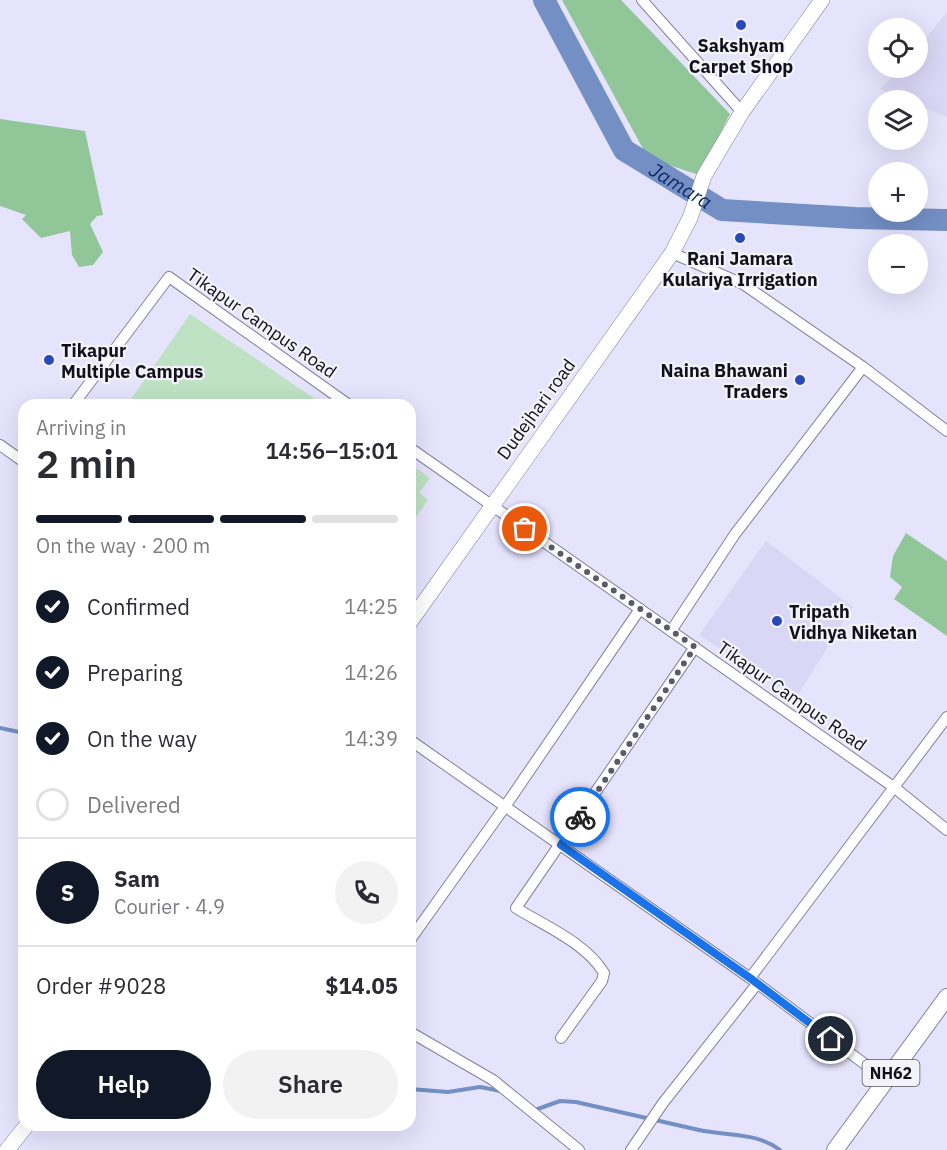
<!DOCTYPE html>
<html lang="en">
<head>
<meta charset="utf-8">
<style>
  body { margin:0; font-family:"IBM Plex Sans",sans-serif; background:#f2f2f3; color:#2b2b33; height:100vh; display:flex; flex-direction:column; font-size:22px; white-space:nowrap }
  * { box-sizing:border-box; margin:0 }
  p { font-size:20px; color:#7c7c81 }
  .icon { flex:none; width:33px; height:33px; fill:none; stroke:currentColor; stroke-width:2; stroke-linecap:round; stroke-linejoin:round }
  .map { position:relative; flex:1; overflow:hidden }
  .side { position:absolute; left:18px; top:399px; width:398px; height:732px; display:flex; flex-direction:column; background:#fff; border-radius:18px; box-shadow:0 6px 24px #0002 }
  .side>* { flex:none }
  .controls { position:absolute; left:868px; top:18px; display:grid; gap:12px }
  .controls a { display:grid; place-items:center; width:60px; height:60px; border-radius:50%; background:#fff; box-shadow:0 6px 24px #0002; font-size:30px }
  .pin { position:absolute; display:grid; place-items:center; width:51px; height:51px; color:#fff; margin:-26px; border:3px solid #fff; border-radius:50%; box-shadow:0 2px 6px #0007 }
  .courier { position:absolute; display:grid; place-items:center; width:60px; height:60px; margin:-30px; border:4px solid #1a73e8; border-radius:50%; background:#fff; color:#222; box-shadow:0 2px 8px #0007 }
  .overview em { font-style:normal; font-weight:600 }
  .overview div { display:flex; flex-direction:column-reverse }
  .overview { display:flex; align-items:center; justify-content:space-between; height:102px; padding:0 18px }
  h1 { font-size:39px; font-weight:600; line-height:45px }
  .bar { display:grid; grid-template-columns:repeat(4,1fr); gap:9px 6px; align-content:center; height:72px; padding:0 18px }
  .bar i { height:8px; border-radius:4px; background:#e1e1e2 }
  .bar .on { background:#111827 }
  .bar p { grid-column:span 4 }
  .line { display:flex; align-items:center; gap:15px; padding:0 18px; border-top:2px solid #e1e1e2 }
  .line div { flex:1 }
  .round { display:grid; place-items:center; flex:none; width:63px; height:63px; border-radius:32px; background:#f2f2f3 }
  ol { padding:0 18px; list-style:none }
  li { display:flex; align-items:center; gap:18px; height:66px }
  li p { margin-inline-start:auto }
  li .icon { padding:6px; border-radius:50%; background:#111827; color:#fff; stroke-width:4 }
  li:last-child { color:#7c7c81 }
  li i { width:33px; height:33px; border:3px solid #e1e1e2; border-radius:50% }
  .primary-button { display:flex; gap:12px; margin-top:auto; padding:12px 18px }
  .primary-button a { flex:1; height:69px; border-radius:36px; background:#111827; color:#fff; font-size:24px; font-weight:600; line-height:69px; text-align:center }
  .primary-button a+a { background:#f2f2f3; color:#2b2b33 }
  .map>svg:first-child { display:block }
</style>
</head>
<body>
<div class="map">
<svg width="947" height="1150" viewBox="0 0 947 1150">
  <rect width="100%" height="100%" fill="#e6e4fd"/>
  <g fill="#dad6f5">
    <path d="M947 12V117L918 105V100H908L880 89 902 68H918V48Z"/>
    <path d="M766 541 853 607 796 698 699 635Z"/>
  </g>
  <g fill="#bee2c3">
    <path d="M190 314 324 405H127Z"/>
    <path d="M410 464 430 478 419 493 428 500 410 526Z"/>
  </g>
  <g fill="#91c699">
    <path d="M562 0H621L730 114 699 175 648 158Z"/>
    <path d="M0 119 85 131 103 215 97 216 90 224 103 252 93 265 79 267 72 255 70 231 41 238 22 219 26 215 0 206Z"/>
    <path d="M906 533 947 561V636L894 599 902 587 890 577 893 556Z"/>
  </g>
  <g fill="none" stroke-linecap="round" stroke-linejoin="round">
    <g stroke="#748fc4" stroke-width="4">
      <path d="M0 728 24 733"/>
      <path d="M410 1089 448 1092 480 1087 501 1091"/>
      <path d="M535 1110 560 1101 576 1102C617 1111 658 1121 699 1130 727 1136 756 1132 780 1150"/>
    </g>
    <path stroke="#748fc4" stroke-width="22" id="s1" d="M544 0 624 150 722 210 855 218 947 220"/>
    <g stroke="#84809c" stroke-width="12">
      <g id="street">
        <path d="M642 0 742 112"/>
        <path d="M672 253 743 284 863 367 947 431"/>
        <path d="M73 405 169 277 349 405"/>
        <path d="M0 445 24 462"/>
        <path d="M410 448 895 788 947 830"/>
        <path d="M671 631 735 534 863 367"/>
        <path d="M410 740 750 978 886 1080"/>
        <path d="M410 940 504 808 640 609"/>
        <path d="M750 978 947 717"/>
        <path d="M410 1032 493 1080 579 1150"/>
        <path d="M561 1038 602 981 604 973C586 943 545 926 516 908L695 647"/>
        <path d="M631 1150 663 1103 757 984"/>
      </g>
    </g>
    <g stroke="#84809c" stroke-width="16">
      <g id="secondary">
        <path d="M410 622 672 253 690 218 704 176 742 112 822 0"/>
        <path d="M7 1150 27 1125"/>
      </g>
    </g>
    <g stroke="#84809c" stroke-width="18">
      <path id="primary" d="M835 1150 947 997"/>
    </g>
    <use href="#street" stroke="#fff" stroke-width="10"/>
    <use href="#secondary" stroke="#fff" stroke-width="15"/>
    <use href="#primary" stroke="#fff" stroke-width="16"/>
  </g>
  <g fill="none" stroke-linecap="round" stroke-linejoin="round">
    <path stroke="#5c5a6a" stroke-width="6" stroke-dasharray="0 10.8" d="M525 529 695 647 580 817"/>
    <path stroke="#1a73e8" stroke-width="8" d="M580 817 561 845 750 978 831 1039"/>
  </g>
  <g fill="#284ab9" stroke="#f4f3fa" stroke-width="2">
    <circle cx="741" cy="25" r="6"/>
    <circle cx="740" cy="238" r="6"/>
    <circle cx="49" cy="360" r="6"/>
    <circle cx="800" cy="380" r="6"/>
    <circle cx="777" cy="621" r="6"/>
  </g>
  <g text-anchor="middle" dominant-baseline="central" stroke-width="4.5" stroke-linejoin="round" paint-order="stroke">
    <rect fill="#f4f3fa" stroke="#56545e" stroke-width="1.5" x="862.5" y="1060" width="57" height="26" rx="4.5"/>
    <g font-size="16" font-weight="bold" fill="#12101b">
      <text x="891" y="1073">NH62</text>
    </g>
    <g font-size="18" font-weight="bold" fill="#12101b" stroke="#f4f3fa">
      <text x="741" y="45">Sakshyam<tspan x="741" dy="21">Carpet Shop</tspan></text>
      <text x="740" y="258">Rani Jamara<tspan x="740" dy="21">Kulariya Irrigation</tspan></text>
      <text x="61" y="350" text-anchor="start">Tikapur<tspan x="61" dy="21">Multiple Campus</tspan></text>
      <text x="788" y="370" text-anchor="end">Naina Bhawani<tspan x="788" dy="21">Traders</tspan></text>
      <text x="789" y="611" text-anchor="start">Tripath<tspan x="789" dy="21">Vidhya Niketan</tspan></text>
    </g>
    <g font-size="18" fill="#12101b" stroke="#f4f3fa">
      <text transform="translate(262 323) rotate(35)">Tikapur Campus Road</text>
      <text transform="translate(536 409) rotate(-54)">Dudejhari road</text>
      <text transform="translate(792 696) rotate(35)">Tikapur Campus Road</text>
    </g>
    <g font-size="20" font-style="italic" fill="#0e2a69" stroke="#f4f3fa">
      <text stroke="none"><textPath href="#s1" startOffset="237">Jamara</textPath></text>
    </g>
  </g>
</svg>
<div class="controls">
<a><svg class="icon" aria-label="locate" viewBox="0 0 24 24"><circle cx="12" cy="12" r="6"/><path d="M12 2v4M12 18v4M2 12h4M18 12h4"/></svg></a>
<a><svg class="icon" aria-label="layers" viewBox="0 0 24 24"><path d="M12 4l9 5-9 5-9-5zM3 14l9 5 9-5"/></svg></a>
<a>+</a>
<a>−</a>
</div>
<div class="pin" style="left:525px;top:529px;background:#ea580c"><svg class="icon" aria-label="bag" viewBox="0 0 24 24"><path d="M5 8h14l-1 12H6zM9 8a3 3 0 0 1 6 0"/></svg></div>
<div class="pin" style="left:831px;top:1039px;background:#1f2937"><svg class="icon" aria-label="home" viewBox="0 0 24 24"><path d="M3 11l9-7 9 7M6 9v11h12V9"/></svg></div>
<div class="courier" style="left:580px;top:817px"><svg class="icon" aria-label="bike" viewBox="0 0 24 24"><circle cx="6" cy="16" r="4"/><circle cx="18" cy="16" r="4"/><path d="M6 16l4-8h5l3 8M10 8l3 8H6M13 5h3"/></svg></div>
<section class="side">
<div class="overview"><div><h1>2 min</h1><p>Arriving in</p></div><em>14:56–15:01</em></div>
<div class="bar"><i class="on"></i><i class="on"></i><i class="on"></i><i></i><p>On the way · 200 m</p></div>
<ol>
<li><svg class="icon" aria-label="check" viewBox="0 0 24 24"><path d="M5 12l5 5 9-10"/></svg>Confirmed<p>14:25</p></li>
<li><svg class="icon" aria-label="check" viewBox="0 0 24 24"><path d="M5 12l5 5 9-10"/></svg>Preparing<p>14:26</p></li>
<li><svg class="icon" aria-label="check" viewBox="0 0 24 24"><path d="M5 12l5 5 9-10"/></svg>On the way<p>14:39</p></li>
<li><i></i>Delivered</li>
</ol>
<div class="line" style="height:108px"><b class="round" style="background:#111827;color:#fff">S</b><div><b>Sam</b><p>Courier · 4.9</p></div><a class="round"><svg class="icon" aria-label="phone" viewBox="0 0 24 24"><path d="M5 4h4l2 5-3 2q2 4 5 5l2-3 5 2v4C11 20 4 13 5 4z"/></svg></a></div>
<div class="line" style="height:78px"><div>Order #9028</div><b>$14.05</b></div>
<div class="primary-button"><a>Help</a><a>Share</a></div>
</section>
</div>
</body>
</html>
